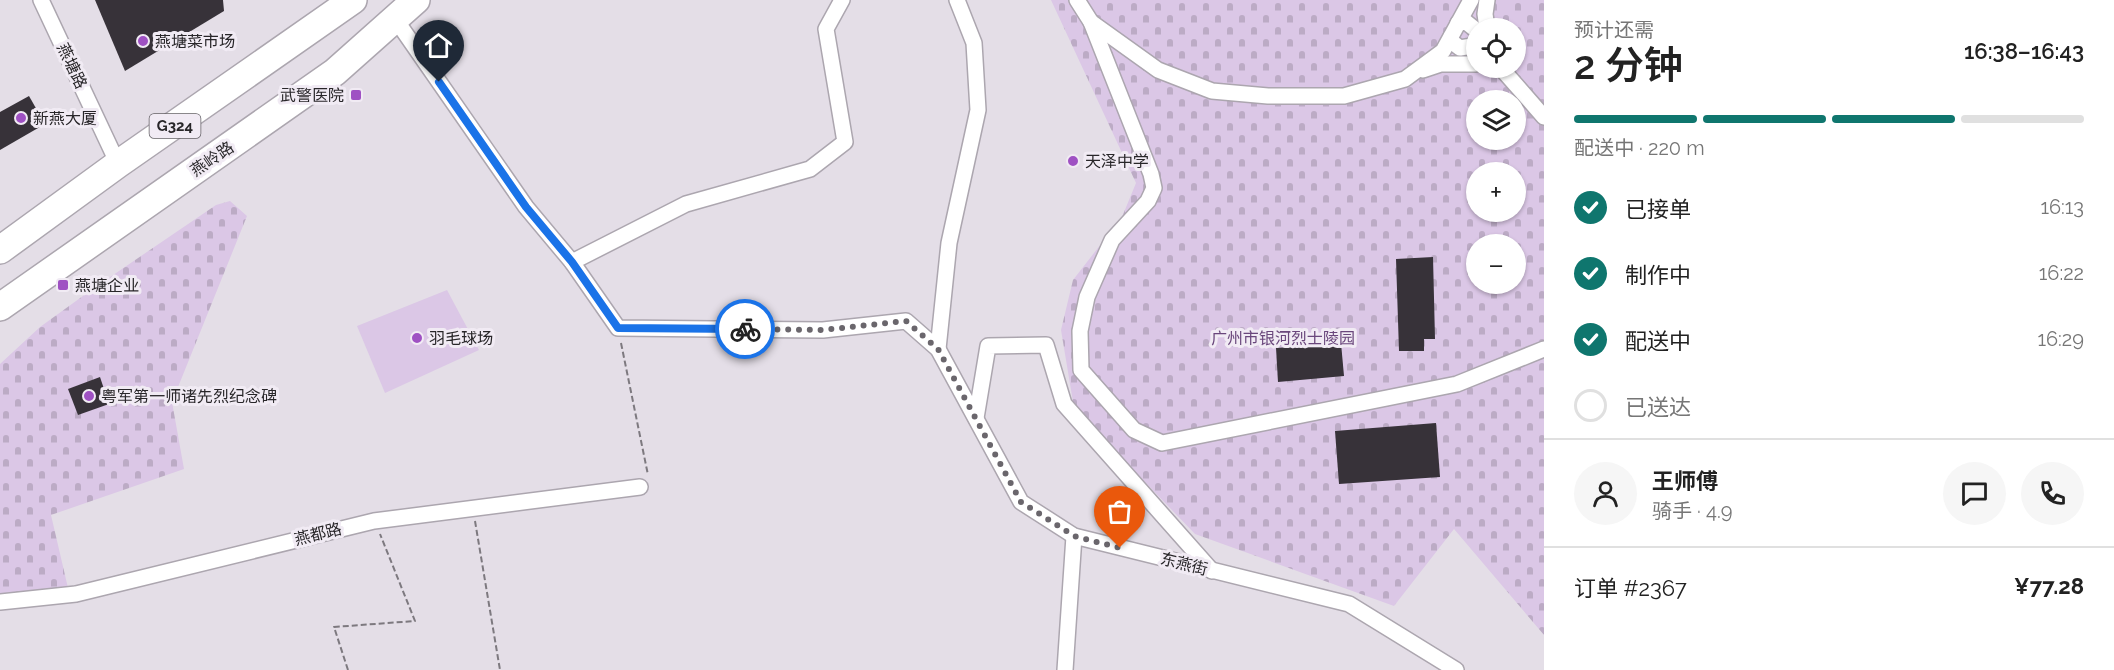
<!DOCTYPE html>
<html lang="zh">
<head>
<meta charset="utf-8">
<style>
  body { margin:0; font-family:Raleway,"Noto Sans SC",sans-serif; background:#f6f6f6; color:#222; height:100vh; display:flex; flex-direction:column; font-size:22px; white-space:nowrap }
  * { box-sizing:border-box; margin:0 }
  p { font-size:20px; color:#767676 }
  .icon { flex:none; width:33px; height:33px; fill:none; stroke:currentColor; stroke-width:2; stroke-linecap:round; stroke-linejoin:round }
  .map { position:relative; flex:1; overflow:hidden }
  .sheet { display:flex; flex-direction:column; background:#fff; width:570px }
  .sheet>* { flex:none }
  .controls { position:absolute; left:1466px; top:18px; display:grid; gap:12px }
  .controls a { display:grid; place-items:center; width:60px; height:60px; border-radius:50%; background:#fff; box-shadow:0 2px 4px #0004; font-size:30px }
  .pin { position:absolute; display:grid; place-items:center; width:51px; height:51px; color:#fff; margin:-62px -26px; border-radius:50% 50% 50% 0; rotate:-45deg; box-shadow:0 0 6px #0007 }
  .pin .icon { rotate:45deg }
  .courier { position:absolute; display:grid; place-items:center; width:60px; height:60px; margin:-30px; border:4px solid #1a73e8; border-radius:50%; background:#fff; color:#222; box-shadow:0 2px 8px #0007 }
  .headline em { font-style:normal; font-weight:600 }
  .headline div { display:flex; flex-direction:column-reverse }
  .headline { display:flex; align-items:center; justify-content:space-between; height:102px; padding:0 30px }
  h1 { font-size:39px; font-weight:600; line-height:45px }
  .bar { display:grid; grid-template-columns:repeat(4,1fr); gap:9px 6px; align-content:center; height:72px; padding:0 30px }
  .bar i { height:8px; border-radius:4px; background:#e0e0e0 }
  .bar .current { background:#0f766e }
  .bar p { grid-column:span 4 }
  .line { display:flex; align-items:center; gap:15px; padding:0 30px; border-top:2px solid #e0e0e0 }
  .line div { flex:1 }
  .round { display:grid; place-items:center; flex:none; width:63px; height:63px; border-radius:32px; background:#f6f6f6 }
  ol { padding:0 30px; list-style:none }
  li { display:flex; align-items:center; gap:18px; height:66px }
  li p { margin-inline-start:auto }
  li .icon { padding:6px; border-radius:50%; background:#0f766e; color:#fff; stroke-width:4 }
  li:last-child { color:#767676 }
  li i { width:33px; height:33px; border:3px solid #e0e0e0; border-radius:50% }
  main { display:flex; flex:1; min-height:0 }
  .map>svg:first-child { display:block }
</style>
</head>
<body>
<main>
<div class="map">
<svg width="1544" height="670" viewBox="0 0 1544 670">
  <defs>
    <pattern id="cemetery-stones" width="16" height="16" patternUnits="userSpaceOnUse" patternTransform="scale(1.5)"><rect width="16" height="16" fill="#dbc7e6"/><path d="M2 7V4a2 2 0 0 1 4 0v3zM10 15v-3a2 2 0 0 1 4 0v3z" fill="#bcabc5"/></pattern>
  </defs>
  <rect width="100%" height="100%" fill="#e4dee7"/>
  <path fill="#dbc7e6" d="M447 290 479 350 385 393 357 326Z"/>
  <g fill="url(#cemetery-stones)" fill-rule="evenodd">
    <path d="M1051 0H1544V635L1454 529 1394 606 1195 534 1117 453 1073 402 1061 330 1073 280 1122 217 1136 183ZM1476 28H1515V68H1476ZM1476 100H1515V140H1476ZM1476 172H1515V212H1476ZM1476 244H1515V284H1476Z"/>
    <path d="M230 201 247 216 172 402 184 469 51 515 68 588 0 599V364L40 327 94 288 216 205Z"/>
  </g>
  <g fill="#373239">
    <path d="M95 0H223L224 11 125 71Z"/>
    <path d="M29 96 45 124 0 150V112Z"/>
    <path d="M1433 257 1435 339H1424V351H1399L1396 259Z"/>
    <path d="M1341 343 1344 376 1278 382 1276 348Z"/>
    <path d="M100 377 109 404 78 415 68 389Z"/>
    <path d="M1436 423 1440 477 1339 484 1335 431Z"/>
  </g>
  <g fill="none" stroke-linecap="round" stroke-linejoin="round">
    <g stroke="#aca6af" stroke-width="18">
      <g id="street">
        <path d="M41 0 118 164"/>
        <path d="M1077 0 1091 22 1151 174 1154 188 1148 201 1112 240 1087 297 1080 331 1081 370 1134 430 1162 443 1457 384 1544 349"/>
        <path d="M396 20 526 207 572 262 618 328 823 330 906 321 938 349 1021 502 1074 536 1349 604 1456 670"/>
        <path d="M1091 22 1158 70 1212 91 1268 96H1344L1405 79 1443 51 1471 0"/>
        <path d="M1458 23 1466 22 1476 30"/>
        <path d="M1487 28 1485 14 1487 0"/>
        <path d="M1451 37 1452 42 1460 48 1472 46 1476 41"/>
        <path d="M1501 68 1544 117"/>
        <path d="M1423 70 1441 64H1476"/>
        <path d="M572 262 686 204 810 169 845 142 826 29 842 0"/>
        <path d="M938 349 949 243 978 110 974 43 957 0"/>
        <path d="M976 418 988 346 1046 345 1064 404 1212 571"/>
        <path d="M0 602 76 594 374 521 640 487"/>
        <path d="M1065 670 1074 536"/>
      </g>
    </g>
    <g stroke="#aca6af" stroke-width="30">
      <g id="highway">
        <path d="M0 250 118 164 353 0"/>
        <path d="M0 307 335 72 416 0"/>
      </g>
    </g>
    <g stroke="#7d797f" stroke-width="2" stroke-dasharray="6 3" stroke-linecap="butt">
      <path d="M621 343 648 475"/>
      <path d="M475 521 500 670"/>
      <path d="M348 670 334 627 415 621 380 534"/>
    </g>
    <use href="#street" stroke="#fff" stroke-width="15"/>
    <use href="#highway" stroke="#fff" stroke-width="27"/>
  </g>
  <g fill="none" stroke-linecap="round" stroke-linejoin="round">
    <path stroke="#6a666c" stroke-width="6" stroke-dasharray="0 10.8" d="M745 329 823 330 906 321 938 349 1021 502 1074 536 1120 548"/>
    <path stroke="#1a73e8" stroke-width="8" d="M439 82 526 207 572 262 618 328 745 329"/>
  </g>
  <g fill="#9f51c3" stroke="#f1ebf4" stroke-width="2">
    <circle cx="143" cy="41" r="6"/>
    <rect x="350" y="89" width="12" height="12" rx="3"/>
    <circle cx="21" cy="118" r="6"/>
    <circle cx="1073" cy="161" r="6"/>
    <rect x="57" y="279" width="12" height="12" rx="3"/>
    <circle cx="417" cy="338" r="6"/>
    <circle cx="89" cy="396" r="6"/>
  </g>
  <g text-anchor="middle" dominant-baseline="central" stroke-width="6" stroke-linejoin="round" paint-order="stroke">
    <rect fill="#f1ebf4" stroke="#646166" stroke-width="1.5" x="149.5" y="114" width="51" height="24" rx="4.5"/>
    <g font-size="15" font-weight="bold" fill="#282629">
      <text x="175" y="126">G324</text>
    </g>
    <g font-size="16" fill="#282629" stroke="#f1ebf4" text-anchor="start">
      <text x="155" y="41">燕塘菜市场</text>
      <text x="344" y="95" text-anchor="end">武警医院</text>
      <text x="33" y="118">新燕大厦</text>
      <text x="1085" y="161">天泽中学</text>
      <text x="75" y="285">燕塘企业</text>
      <text x="429" y="338">羽毛球场</text>
      <text x="101" y="396">粤军第一师诸先烈纪念碑</text>
    </g>
    <g font-size="16" fill="#282629" stroke="#f1ebf4">
      <text transform="translate(72 66) rotate(65)">燕塘路</text>
      <text transform="translate(212 159) rotate(-34)">燕岭路</text>
      <text transform="translate(318 534) rotate(-14)">燕都路</text>
      <text transform="translate(1184 564) rotate(14)">东燕街</text>
    </g>
    <g font-size="16" fill="#6a477c" stroke="#f1ebf4">
      <text x="1283" y="338">广州市银河烈士陵园</text>
    </g>
  </g>
</svg>
<div class="controls">
<a><svg class="icon" aria-label="locate" viewBox="0 0 24 24"><circle cx="12" cy="12" r="6"/><path d="M12 2v4M12 18v4M2 12h4M18 12h4"/></svg></a>
<a><svg class="icon" aria-label="layers" viewBox="0 0 24 24"><path d="M12 4l9 5-9 5-9-5zM3 14l9 5 9-5"/></svg></a>
<a>+</a>
<a>−</a>
</div>
<div class="pin" style="left:1120px;top:548px;background:#ea580c"><svg class="icon" aria-label="bag" viewBox="0 0 24 24"><path d="M5 8h14l-1 12H6zM9 8a3 3 0 0 1 6 0"/></svg></div>
<div class="pin" style="left:439px;top:82px;background:#1f2937"><svg class="icon" aria-label="home" viewBox="0 0 24 24"><path d="M3 11l9-7 9 7M6 9v11h12V9"/></svg></div>
<div class="courier" style="left:745px;top:329px"><svg class="icon" aria-label="bike" viewBox="0 0 24 24"><circle cx="6" cy="16" r="4"/><circle cx="18" cy="16" r="4"/><path d="M6 16l4-8h5l3 8M10 8l3 8H6M13 5h3"/></svg></div>
</div>
<section class="sheet">
<div class="headline"><div><h1>2 分钟</h1><p>预计还需</p></div><em>16:38–16:43</em></div>
<div class="bar"><i class="current"></i><i class="current"></i><i class="current"></i><i></i><p>配送中 · 220 m</p></div>
<ol>
<li><svg class="icon" aria-label="check" viewBox="0 0 24 24"><path d="M5 12l5 5 9-10"/></svg>已接单<p>16:13</p></li>
<li><svg class="icon" aria-label="check" viewBox="0 0 24 24"><path d="M5 12l5 5 9-10"/></svg>制作中<p>16:22</p></li>
<li><svg class="icon" aria-label="check" viewBox="0 0 24 24"><path d="M5 12l5 5 9-10"/></svg>配送中<p>16:29</p></li>
<li><i></i>已送达</li>
</ol>
<div class="line" style="height:108px"><a class="round"><svg class="icon" aria-label="person" viewBox="0 0 24 24"><circle cx="12" cy="8" r="4"/><path d="M4 21q1-7 8-7t8 7"/></svg></a><div><b>王师傅</b><p>骑手 · 4.9</p></div><a class="round"><svg class="icon" aria-label="chat" viewBox="0 0 24 24"><path d="M4 5h16v11H9l-5 4z"/></svg></a><a class="round"><svg class="icon" aria-label="phone" viewBox="0 0 24 24"><path d="M5 4h4l2 5-3 2q2 4 5 5l2-3 5 2v4C11 20 4 13 5 4z"/></svg></a></div>
<div class="line" style="height:78px"><div>订单 #2367</div><b>¥77.28</b></div>
</section>
</main>
</body>
</html>
